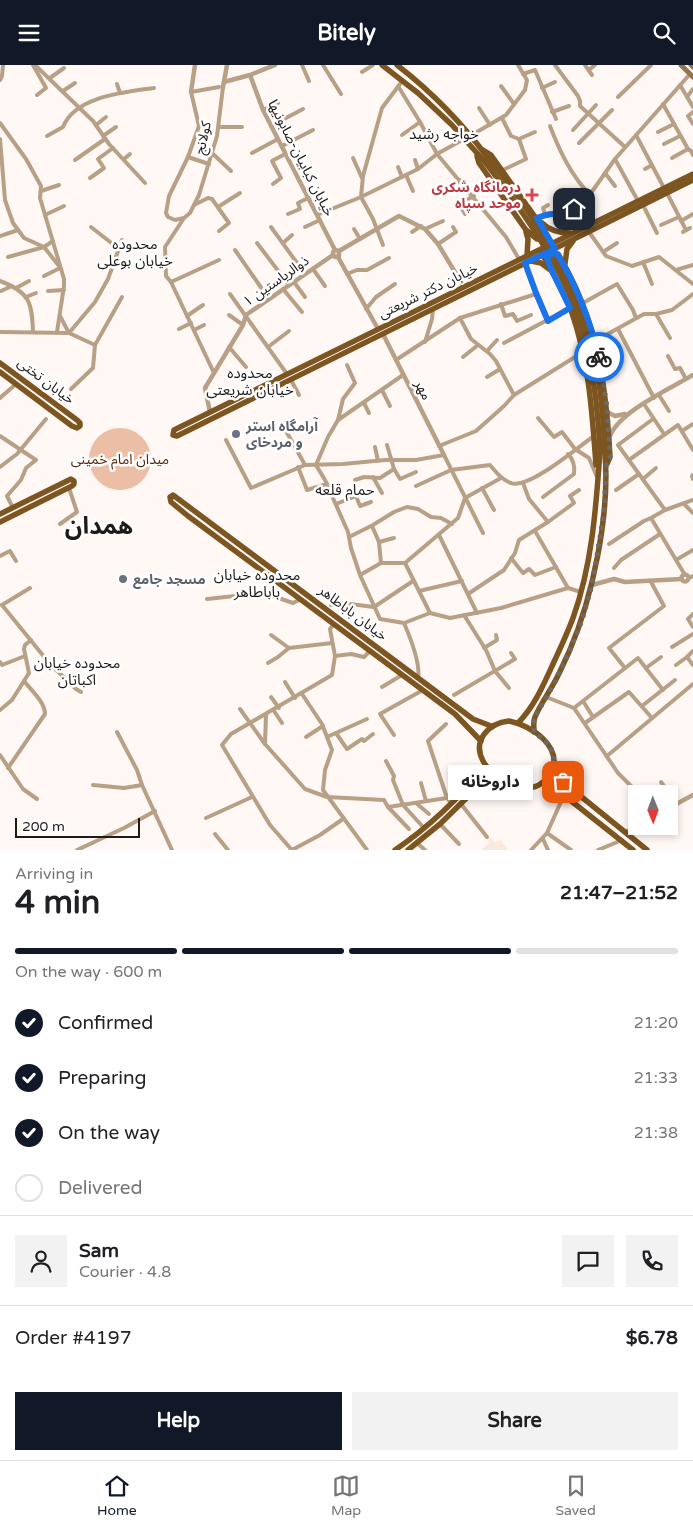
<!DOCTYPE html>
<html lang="en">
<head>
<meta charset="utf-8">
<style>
  body { margin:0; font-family:"Varela Round","Noto Sans Arabic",sans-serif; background:#f2f2f2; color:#202124; height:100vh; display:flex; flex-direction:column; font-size:19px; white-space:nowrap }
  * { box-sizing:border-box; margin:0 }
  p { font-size:16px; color:#757577 }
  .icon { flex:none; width:28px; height:28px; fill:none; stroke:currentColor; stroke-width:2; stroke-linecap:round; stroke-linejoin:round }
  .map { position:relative; height:785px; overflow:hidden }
  .side { display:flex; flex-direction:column; background:#fff; flex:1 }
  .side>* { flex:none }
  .needle { width:32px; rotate:179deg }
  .buttons { position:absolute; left:628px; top:720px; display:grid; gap:10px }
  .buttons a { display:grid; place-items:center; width:50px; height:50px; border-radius:0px; background:#fff; box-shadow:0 2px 8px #0003; font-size:25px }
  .scale { position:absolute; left:15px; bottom:12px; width:125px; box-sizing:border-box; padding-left:5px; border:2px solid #1e1a18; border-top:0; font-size:14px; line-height:18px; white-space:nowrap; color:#1e1a18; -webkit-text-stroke:4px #fff; paint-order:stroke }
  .pin { position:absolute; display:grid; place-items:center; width:42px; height:42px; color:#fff; margin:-21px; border-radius:10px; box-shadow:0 2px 8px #0006 }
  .courier { position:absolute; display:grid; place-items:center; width:50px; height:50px; margin:-25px; border:4px solid #1a73e8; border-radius:50%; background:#fff; color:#222; box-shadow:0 1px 6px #0007 }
  .bubble { position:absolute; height:35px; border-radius:0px; background:#fff; box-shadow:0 2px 8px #0003; font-size:16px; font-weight:800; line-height:35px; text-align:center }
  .overview em { font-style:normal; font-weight:800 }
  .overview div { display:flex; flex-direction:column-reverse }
  .overview { display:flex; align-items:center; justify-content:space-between; height:85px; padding:0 15px }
  h1 { font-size:32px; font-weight:800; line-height:38px }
  .bar { display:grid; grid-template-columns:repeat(4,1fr); gap:8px 5px; align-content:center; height:60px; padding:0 15px }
  .bar i { height:6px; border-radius:4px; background:#e0e0e0 }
  .bar .on { background:#111827 }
  .bar p { grid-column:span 4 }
  .line { display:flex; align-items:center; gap:12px; padding:0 15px; border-top:1px solid #e0e0e0 }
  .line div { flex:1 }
  .round { display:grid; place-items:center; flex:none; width:52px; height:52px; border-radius:0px; background:#f2f2f2 }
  ol { padding:0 15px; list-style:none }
  li { display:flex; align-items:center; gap:15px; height:55px }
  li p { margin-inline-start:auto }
  li .icon { padding:5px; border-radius:50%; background:#111827; color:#fff; stroke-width:4 }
  li:last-child { color:#757577 }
  li i { width:28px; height:28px; border:2px solid #e0e0e0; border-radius:50% }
  .action { display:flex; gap:10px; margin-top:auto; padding:10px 15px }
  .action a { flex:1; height:58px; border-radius:0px; background:#111827; color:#fff; font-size:20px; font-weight:800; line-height:58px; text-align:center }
  .action a+a { background:#f2f2f2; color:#202124 }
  header { display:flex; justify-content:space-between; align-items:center; height:65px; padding:0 15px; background:#111827; color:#fff; font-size:22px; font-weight:800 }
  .menu { display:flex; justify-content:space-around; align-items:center; height:70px; border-top:1px solid #e0e0e0; background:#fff; font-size:14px; color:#757577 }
  .menu a { display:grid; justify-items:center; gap:2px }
  .menu .on { color:#111827 }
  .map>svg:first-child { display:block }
</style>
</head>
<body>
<header><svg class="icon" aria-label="menu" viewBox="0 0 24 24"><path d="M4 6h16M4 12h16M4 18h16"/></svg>Bitely<svg class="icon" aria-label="search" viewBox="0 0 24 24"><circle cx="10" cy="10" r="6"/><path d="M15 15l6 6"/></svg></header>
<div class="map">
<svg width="693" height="785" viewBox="0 0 693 785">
  <rect width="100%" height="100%" fill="#fff8f5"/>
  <path fill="#fbe9df" d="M491 772 495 777 501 775 508 785H481L489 778 487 774Z"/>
  <circle fill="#edbea6" cx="120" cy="394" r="31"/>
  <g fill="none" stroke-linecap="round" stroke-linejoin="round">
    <g stroke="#b7a086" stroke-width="4">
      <path d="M33 0 46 23 37 30"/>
      <path d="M35 0 93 56 109 79 145 118"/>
      <path d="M302 0 309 16"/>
      <path d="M323 0 341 29"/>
      <path d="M555 0 578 31 580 36V41L625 82"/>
      <path d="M585 0 592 10"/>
      <path d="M589 5 595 0"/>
      <path d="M362 7 373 0"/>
      <path d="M523 9 535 5 556 54"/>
      <path d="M50 13 64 3"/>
      <path d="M0 15 2 11 3 0"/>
      <path d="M117 19 120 28"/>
      <path d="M680 20 693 42"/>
      <path d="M398 21 420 57 437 89 506 172 519 194"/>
      <path d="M501 21 514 39"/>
      <path d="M219 22 191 27 199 61 188 92 169 131 166 148 168 152 175 155 184 153 190 148 199 130 217 71 223 22"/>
      <path d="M542 23 555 17"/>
      <path d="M63 26 75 18"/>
      <path d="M618 32 651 0"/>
      <path d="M687 32 693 24"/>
      <path d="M663 39 688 84 691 86 693 90"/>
      <path d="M479 43 490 60"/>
      <path d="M263 45 278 38"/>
      <path d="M552 47 569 41"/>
      <path d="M693 47 688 51 693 59"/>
      <path d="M502 53 511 71 519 74 526 94 503 105"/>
      <path d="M0 58 26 94 41 121 40 133 64 214V221L57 267"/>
      <path d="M96 60 106 52"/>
      <path d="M271 61 303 44"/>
      <path d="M550 61C560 87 571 110 590 130"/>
      <path d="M219 62H242"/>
      <path d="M573 65 596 40"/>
      <path d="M658 67 674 59"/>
      <path d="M402 70 420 57"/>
      <path d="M636 70 664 123"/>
      <path d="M47 71 63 62C75 31 126 27 154 23"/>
      <path d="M103 71 116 62"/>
      <path d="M470 71 506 50 525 25 527 15 518 0"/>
      <path d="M0 74 5 135 13 158 24 173 44 182 59 201"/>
      <path d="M519 74 535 67"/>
      <path d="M579 78 612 45"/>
      <path d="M664 79 680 71"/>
      <path d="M282 81 313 65"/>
      <path d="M212 88 231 106"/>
      <path d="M252 88 278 74"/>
      <path d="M188 92 209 99"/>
      <path d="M353 93 362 113"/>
      <path d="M672 93 688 84"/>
      <path d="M124 94 130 89"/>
      <path d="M615 94 638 136"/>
      <path d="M75 95 105 74"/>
      <path d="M415 95 418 104"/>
      <path d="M398 102 402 112"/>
      <path d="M645 104 652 100"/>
      <path d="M605 108 615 121"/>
      <path d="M406 110 413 126"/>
      <path d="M90 113 104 103 98 94 113 83"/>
      <path d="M273 119 281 113 272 96 285 89"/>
      <path d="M453 122 460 115"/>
      <path d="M41 126 59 120"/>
      <path d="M667 128 686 165"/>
      <path d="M584 138 594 157"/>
      <path d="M194 140 208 133 212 134 229 158 219 166"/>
      <path d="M643 140 657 168"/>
      <path d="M218 142 240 128"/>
      <path d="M288 149 300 144 298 138 308 133"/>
      <path d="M465 149 459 139 474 131"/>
      <path d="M545 149 543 143 548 140"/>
      <path d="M45 150 64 141"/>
      <path d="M317 150 361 132 418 104 437 89 464 74"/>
      <path d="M184 153 165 182 166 211 171 217 214 308"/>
      <path d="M537 153 545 149 555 148 564 150 584 138 615 94 690 9"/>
      <path d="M681 156 693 149"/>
      <path d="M661 160 679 152"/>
      <path d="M91 162 119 184"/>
      <path d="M271 162 305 209"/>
      <path d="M305 162 320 155"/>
      <path d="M354 164 360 174"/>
      <path d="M425 164 443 156"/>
      <path d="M412 167 421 161"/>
      <path d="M589 167 606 191 632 201 659 192 693 219"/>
      <path d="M683 167 690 163"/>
      <path d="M0 171 18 165"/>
      <path d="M257 178 289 220"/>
      <path d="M283 178 292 170"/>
      <path d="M438 179 456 167 453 162"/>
      <path d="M383 180 373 154 361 132 363 111 382 43 400 19"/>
      <path d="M235 185 269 234"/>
      <path d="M603 187 617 178"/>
      <path d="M8 192 44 182 53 176"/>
      <path d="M643 197 652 219"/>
      <path d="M525 198 536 229 547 255"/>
      <path d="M313 204 325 221"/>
      <path d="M676 205 693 200"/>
      <path d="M347 209 357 205H367L389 193"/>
      <path d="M44 211 60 203"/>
      <path d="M0 216C30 227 32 238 33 267"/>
      <path d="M171 217 219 195"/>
      <path d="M294 217 305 232"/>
      <path d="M16 223 29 216"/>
      <path d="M283 224 302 247"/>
      <path d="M1 226 12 221"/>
      <path d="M48 226 64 225"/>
      <path d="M230 229 287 309"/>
      <path d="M26 232 36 228"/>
      <path d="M583 238 617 219 633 245 636 253"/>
      <path d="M501 239 505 251 513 249 517 256 531 250"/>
      <path d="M366 244 376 232 395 219"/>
      <path d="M656 249 670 273"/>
      <path d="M229 250 243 260"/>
      <path d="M60 251 69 268 95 237 108 214 122 175"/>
      <path d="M187 251 203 240"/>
      <path d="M460 253 471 274 490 289 496 296 514 330"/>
      <path d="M179 264 191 258"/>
      <path d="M618 264 654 333"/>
      <path d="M194 265 204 260"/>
      <path d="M0 267 69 268 95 280"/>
      <path d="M595 276 644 249H656L672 245 693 229"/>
      <path d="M425 277 432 254 433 244"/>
      <path d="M504 278 570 243"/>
      <path d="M229 282 246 302"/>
      <path d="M268 282 289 266"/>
      <path d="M487 286 497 275"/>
      <path d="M668 291 675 304 680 303 686 314"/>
      <path d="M463 292 478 280"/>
      <path d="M396 295 460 253 536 229"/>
      <path d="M487 312 500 304"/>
      <path d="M291 315 299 330"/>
      <path d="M71 324 93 303 95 280 122 232"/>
      <path d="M382 325 390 341"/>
      <path d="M659 330 669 346"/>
      <path d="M0 333 16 319"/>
      <path d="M364 338 369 348"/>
      <path d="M644 339 664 369"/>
      <path d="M538 353 554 372 562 367 575 384 589 393 597 412"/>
      <path d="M653 354 618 380 665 445"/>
      <path d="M338 355 343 334 355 318 347 300"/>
      <path d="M286 366 305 400"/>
      <path d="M682 366 693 359"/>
      <path d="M0 371 36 395 26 403 21 415 7 431 13 443"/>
      <path d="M226 375 251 423 305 400 343 399 385 395H416L444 390 483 468"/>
      <path d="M387 380 394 404 400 414 416 407"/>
      <path d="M439 381 476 366 504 341 514 330 583 287"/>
      <path d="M375 382 378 396"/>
      <path d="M629 395 678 360 693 385"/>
      <path d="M316 400 325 415 348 467 351 483 360 510 380 554 404 558 430 548 450 553 501 543 568 523 581 527"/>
      <path d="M316 400 328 372 338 355 403 310"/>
      <path d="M0 402 17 389 46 354"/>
      <path d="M298 402 307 425 327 419"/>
      <path d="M693 410 692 411 693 414"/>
      <path d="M373 412 382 428"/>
      <path d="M643 414 656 403"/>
      <path d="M355 415 364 412 380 413 394 404"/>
      <path d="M416 421 451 405 490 400C496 407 502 415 511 418 528 425 578 382 594 371"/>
      <path d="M482 423 494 445"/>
      <path d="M616 425 639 409"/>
      <path d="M543 432 574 409C575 401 574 395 568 389"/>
      <path d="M465 433 501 413"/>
      <path d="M336 439 356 431 360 441 371 437"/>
      <path d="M684 439 693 448"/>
      <path d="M548 457 574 438 570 431 579 425"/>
      <path d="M60 459 77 447 69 423"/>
      <path d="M372 461 379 477 381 498"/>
      <path d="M535 466 568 523"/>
      <path d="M439 470 477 548"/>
      <path d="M349 472 373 460 394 447 407 442 418 444 431 452 441 453 452 459"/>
      <path d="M379 477 394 473"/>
      <path d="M609 479 644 456 651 453"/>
      <path d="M0 491 10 486 16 496"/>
      <path d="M511 493 523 508 529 504 535 510 556 502"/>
      <path d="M676 495 693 485"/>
      <path d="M405 498 430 548"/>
      <path d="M614 503 621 495 660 469"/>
      <path d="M360 510 381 498H405L458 453 465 433"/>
      <path d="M685 510 651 453 665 445 693 435"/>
      <path d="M689 513 693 511"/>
      <path d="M419 526 462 516"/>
      <path d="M468 529 504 505 515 488 519 475 548 457 529 434 523 418"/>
      <path d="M207 534 264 528 293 538 301 534"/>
      <path d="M2 540 50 599 76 624 81 627"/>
      <path d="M2 540 30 523"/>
      <path d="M331 540 342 538 374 542 413 516"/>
      <path d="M693 549 688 554 693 562"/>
      <path d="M464 550 486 585 495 606 509 623"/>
      <path d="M404 558C410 572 421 598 418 613"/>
      <path d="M271 570 289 583"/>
      <path d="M672 582 693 569"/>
      <path d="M484 583 497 575 496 570"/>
      <path d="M693 586 687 592 693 600"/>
      <path d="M335 591 351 589 364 592 370 586"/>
      <path d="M0 597 2 600 25 591"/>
      <path d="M268 598 278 592 289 583 332 578"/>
      <path d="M676 600 687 592"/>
      <path d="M625 603 609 583 664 541 651 517"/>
      <path d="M646 603 661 592"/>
      <path d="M285 617 295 633"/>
      <path d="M382 622 402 610"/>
      <path d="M302 629 322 659 332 685 325 705 323 725 367 785"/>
      <path d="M454 630 515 594 511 588"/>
      <path d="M271 632 279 643"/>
      <path d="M546 632 574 643 618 708 639 729"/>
      <path d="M583 636 593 652"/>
      <path d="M642 641 675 615"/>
      <path d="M574 643 638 593 663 625"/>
      <path d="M240 644 265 679 305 724 327 732 384 735 388 742 447 733 451 738"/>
      <path d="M0 645 12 635 29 608 24 584 25 580 31 575"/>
      <path d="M274 646 282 658"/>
      <path d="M585 658 629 627 652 653"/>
      <path d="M446 659 428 676 447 733"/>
      <path d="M117 667 137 705 142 720"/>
      <path d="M336 668 347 684 362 674 364 676 373 669"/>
      <path d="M394 670 380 649 423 625"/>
      <path d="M306 672 323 661"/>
      <path d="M327 672 367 654"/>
      <path d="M265 679 266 650"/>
      <path d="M0 690 23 724 37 734"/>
      <path d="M607 691 693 619"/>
      <path d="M386 696 394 711 393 715 403 740 424 763"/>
      <path d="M8 703 45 649C45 637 31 625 24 616"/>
      <path d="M661 717 677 739"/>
      <path d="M421 718 426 736"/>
      <path d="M93 720 124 723 142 720 172 785"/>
      <path d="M416 738 429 749"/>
      <path d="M461 739 487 772"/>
      <path d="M388 742 409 764"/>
      <path d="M206 753 252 732"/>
      <path d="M440 759 459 779"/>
      <path d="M547 768 564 730"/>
      <path d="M215 769 228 785"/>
      <path d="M543 774 548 785"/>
      <path d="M417 778 425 785"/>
      <path d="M77 785 124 763 155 746"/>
      <path d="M292 785 270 760 222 680 231 669 332 610 335 591 330 564 334 559"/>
      <path d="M292 785 320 770 343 754"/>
      <path d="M531 785 547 768 571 785"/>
      <path d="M598 785 622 775"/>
    </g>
    <g stroke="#b7a086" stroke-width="4.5">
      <path d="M250 10 263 45 335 185"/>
      <path d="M224 17 250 10 275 0"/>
      <path d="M223 22 227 0"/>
      <path d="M191 27 195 0"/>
      <path d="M339 186V191L336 192 333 191V187L335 185 339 186 399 151 425 164 438 179 464 222"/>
      <path d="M338 192 378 264"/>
      <path d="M383 269 444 390"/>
      <path d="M210 347 205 323 243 260 246 250 333 190"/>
      <path d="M607 347 615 351 625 349"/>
      <path d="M610 371C620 346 670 324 693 310"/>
      <circle cx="685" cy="513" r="3.5"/>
      <path d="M592 520 614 514 625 517 682 514"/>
      <path d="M669 743 693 730"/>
      <path d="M626 767 636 761"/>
    </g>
    <g stroke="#96744d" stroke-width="5">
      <path d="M681 0 693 12"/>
      <path d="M691 0 693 2"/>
    </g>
    <g stroke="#7d5521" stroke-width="5.5">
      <path d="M382 0 418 28 452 60 485 97"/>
      <path d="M397 0C432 27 462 58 488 93"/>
      <path d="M483 85 491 90 538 156"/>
      <path d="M477 91 479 98 526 165 537 174 541 173 542 164 537 153"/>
      <path d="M693 109 174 365 173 370 177 371 693 115"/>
      <path d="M542 158C550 166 559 168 570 168"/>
      <path d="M543 164 553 182"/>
      <path d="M526 167 528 174 527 191"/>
      <path d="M541 187C551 205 563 225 571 245 589 296 592 346 596 400"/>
      <path d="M552 189H558C597 254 606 317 610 392L607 399"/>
      <path d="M531 196 541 198 549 204"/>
      <path d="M565 199 567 184 573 176"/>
      <path d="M0 298 77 355 80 358V361L77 363 72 361 0 307"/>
      <path d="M0 449 69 415 71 414 74 416V419L72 421 0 457"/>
      <path d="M509 656C530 660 564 681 551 708 547 714 541 720 534 722 516 728 491 711 483 696 472 675 489 658 509 656Z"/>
      <path d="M518 658C534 642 544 619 553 599 560 584 567 569 573 553 592 500 596 443 600 387"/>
      <path d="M534 667C534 662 533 656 535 652 540 640 548 629 554 618 560 608 564 597 569 587 593 531 610 450 605 388"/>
      <path d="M481 676 455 649 188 451 171 437 170 432 173 430 177 433 473 654 491 661"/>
      <path d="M552 704 557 712 647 785"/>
      <path d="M542 718 551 720 633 785"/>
      <path d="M395 785C429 762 459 733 486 701"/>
      <path d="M408 785 440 759 485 715 490 713H500"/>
    </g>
    <g stroke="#7d5521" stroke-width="5.5">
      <path d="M488 93C524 136 568 203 585 257 599 299 603 344 605 388"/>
      <path d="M485 97C521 143 566 207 582 263 594 304 598 345 600 387"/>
    </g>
  </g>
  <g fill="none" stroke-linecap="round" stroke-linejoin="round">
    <path stroke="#6d6865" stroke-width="5" stroke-dasharray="0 9" d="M563 717C546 704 558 699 551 684 548 677 540 672 534 667V653L555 617 569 587 582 555 592 520 604 448 606 401 610 392 607 341 599 292"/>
    <path stroke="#1a73e8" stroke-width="6" d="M574 144 564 150C553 148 547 149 537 153L555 184 525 198 536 228 548 256 570 243 551 204 547 193 550 189 555 188 558 190C577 222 590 255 599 292"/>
  </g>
  <path fill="#e0444e" stroke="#fff" stroke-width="2" d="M529.5 122.5h5v5h5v5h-5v5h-5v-5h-5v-5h5z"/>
  <g fill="#6b7280" stroke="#fff" stroke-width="2">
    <circle cx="236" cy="369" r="5"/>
    <circle cx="123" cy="514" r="5"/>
  </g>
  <g text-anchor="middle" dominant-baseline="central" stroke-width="5" stroke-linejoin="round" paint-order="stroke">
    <g font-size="14" fill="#1e1a18" stroke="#fff">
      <text transform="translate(203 73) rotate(-77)">کولانج</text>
      <text transform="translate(301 93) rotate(63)">خیابان کبابیان-صابونیها</text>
      <text transform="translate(276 216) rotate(-35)">ذوالریاستین ۱</text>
      <text transform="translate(428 226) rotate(-26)">خیابان دکتر شریعتی</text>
      <text transform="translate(46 316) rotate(37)">خیابان تختی</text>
      <text transform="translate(423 325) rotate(63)">مهر</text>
      <text transform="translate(353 548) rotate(37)">خیابان باباطاهر</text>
    </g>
    <g font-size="14" font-weight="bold" fill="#be3a42" stroke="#fff" text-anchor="end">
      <text x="521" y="122">درمانگاه شکری<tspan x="521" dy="16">موحد سپاه</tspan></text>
    </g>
    <g font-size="14" font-weight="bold" fill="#5b616d" stroke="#fff" text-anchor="start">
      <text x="246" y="361">آرامگاه استر<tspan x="246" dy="16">و مردخای</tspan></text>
      <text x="133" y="514">مسجد جامع</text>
    </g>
    <g font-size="14" fill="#56280c" stroke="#fff">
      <text x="120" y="394">میدان امام خمینی</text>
    </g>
    <g font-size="15" fill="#1e1a18" stroke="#fff">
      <text x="444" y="69">خواجه رشید</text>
      <text x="135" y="179">محدوده<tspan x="135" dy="17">خیابان بوعلی</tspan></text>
      <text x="250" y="308">محدوده<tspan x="250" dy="17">خیابان شریعتی</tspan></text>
      <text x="345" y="425">حمام قلعه</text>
      <text x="257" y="510">محدوده خیابان<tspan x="257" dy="17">باباطاهر</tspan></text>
      <text x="77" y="598">محدوده خیابان<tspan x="77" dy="17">اکباتان</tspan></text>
    </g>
    <g font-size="24" font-weight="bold" fill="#1e1a18" stroke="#fff">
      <text x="99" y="461">همدان</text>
    </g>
  </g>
</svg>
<div class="buttons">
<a><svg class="needle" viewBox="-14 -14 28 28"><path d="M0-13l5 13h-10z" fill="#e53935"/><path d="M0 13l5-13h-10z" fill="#757577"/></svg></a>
</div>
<div class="scale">200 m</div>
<div class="pin" style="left:563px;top:717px;background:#ea580c"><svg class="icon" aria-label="bag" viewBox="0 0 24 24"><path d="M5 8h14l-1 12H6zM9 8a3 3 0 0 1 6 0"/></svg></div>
<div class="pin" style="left:574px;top:144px;background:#1f2937"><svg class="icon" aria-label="home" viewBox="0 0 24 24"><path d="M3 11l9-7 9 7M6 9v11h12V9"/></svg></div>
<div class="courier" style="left:599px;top:292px"><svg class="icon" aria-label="bike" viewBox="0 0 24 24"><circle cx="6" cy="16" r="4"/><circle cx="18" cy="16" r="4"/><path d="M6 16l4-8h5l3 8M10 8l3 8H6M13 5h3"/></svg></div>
<div class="bubble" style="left:448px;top:700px;width:85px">داروخانه</div>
</div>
<section class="side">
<div class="overview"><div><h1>4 min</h1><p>Arriving in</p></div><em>21:47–21:52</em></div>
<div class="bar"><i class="on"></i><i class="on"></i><i class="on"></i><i></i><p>On the way · 600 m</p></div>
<ol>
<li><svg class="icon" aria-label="check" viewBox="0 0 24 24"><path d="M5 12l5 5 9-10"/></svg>Confirmed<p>21:20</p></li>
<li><svg class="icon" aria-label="check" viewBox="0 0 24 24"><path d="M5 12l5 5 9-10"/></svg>Preparing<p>21:33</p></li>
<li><svg class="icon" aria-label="check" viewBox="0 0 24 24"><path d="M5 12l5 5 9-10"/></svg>On the way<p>21:38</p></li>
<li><i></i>Delivered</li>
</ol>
<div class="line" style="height:90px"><a class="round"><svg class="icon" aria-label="person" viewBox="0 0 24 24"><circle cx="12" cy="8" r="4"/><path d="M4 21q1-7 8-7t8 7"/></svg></a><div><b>Sam</b><p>Courier · 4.8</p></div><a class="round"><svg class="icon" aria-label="chat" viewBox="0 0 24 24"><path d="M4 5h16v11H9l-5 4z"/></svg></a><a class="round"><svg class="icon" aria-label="phone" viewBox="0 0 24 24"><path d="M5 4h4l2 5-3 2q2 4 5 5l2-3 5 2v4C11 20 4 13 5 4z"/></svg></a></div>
<div class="line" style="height:65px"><div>Order #4197</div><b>$6.78</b></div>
<div class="action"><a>Help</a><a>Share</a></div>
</section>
<nav class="menu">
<a class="on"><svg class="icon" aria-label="home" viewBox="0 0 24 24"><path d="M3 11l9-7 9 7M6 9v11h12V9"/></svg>Home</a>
<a><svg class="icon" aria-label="map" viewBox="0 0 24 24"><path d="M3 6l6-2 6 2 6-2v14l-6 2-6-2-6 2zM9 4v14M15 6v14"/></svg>Map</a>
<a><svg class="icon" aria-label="saved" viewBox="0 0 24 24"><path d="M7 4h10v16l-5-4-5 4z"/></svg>Saved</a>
</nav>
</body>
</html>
